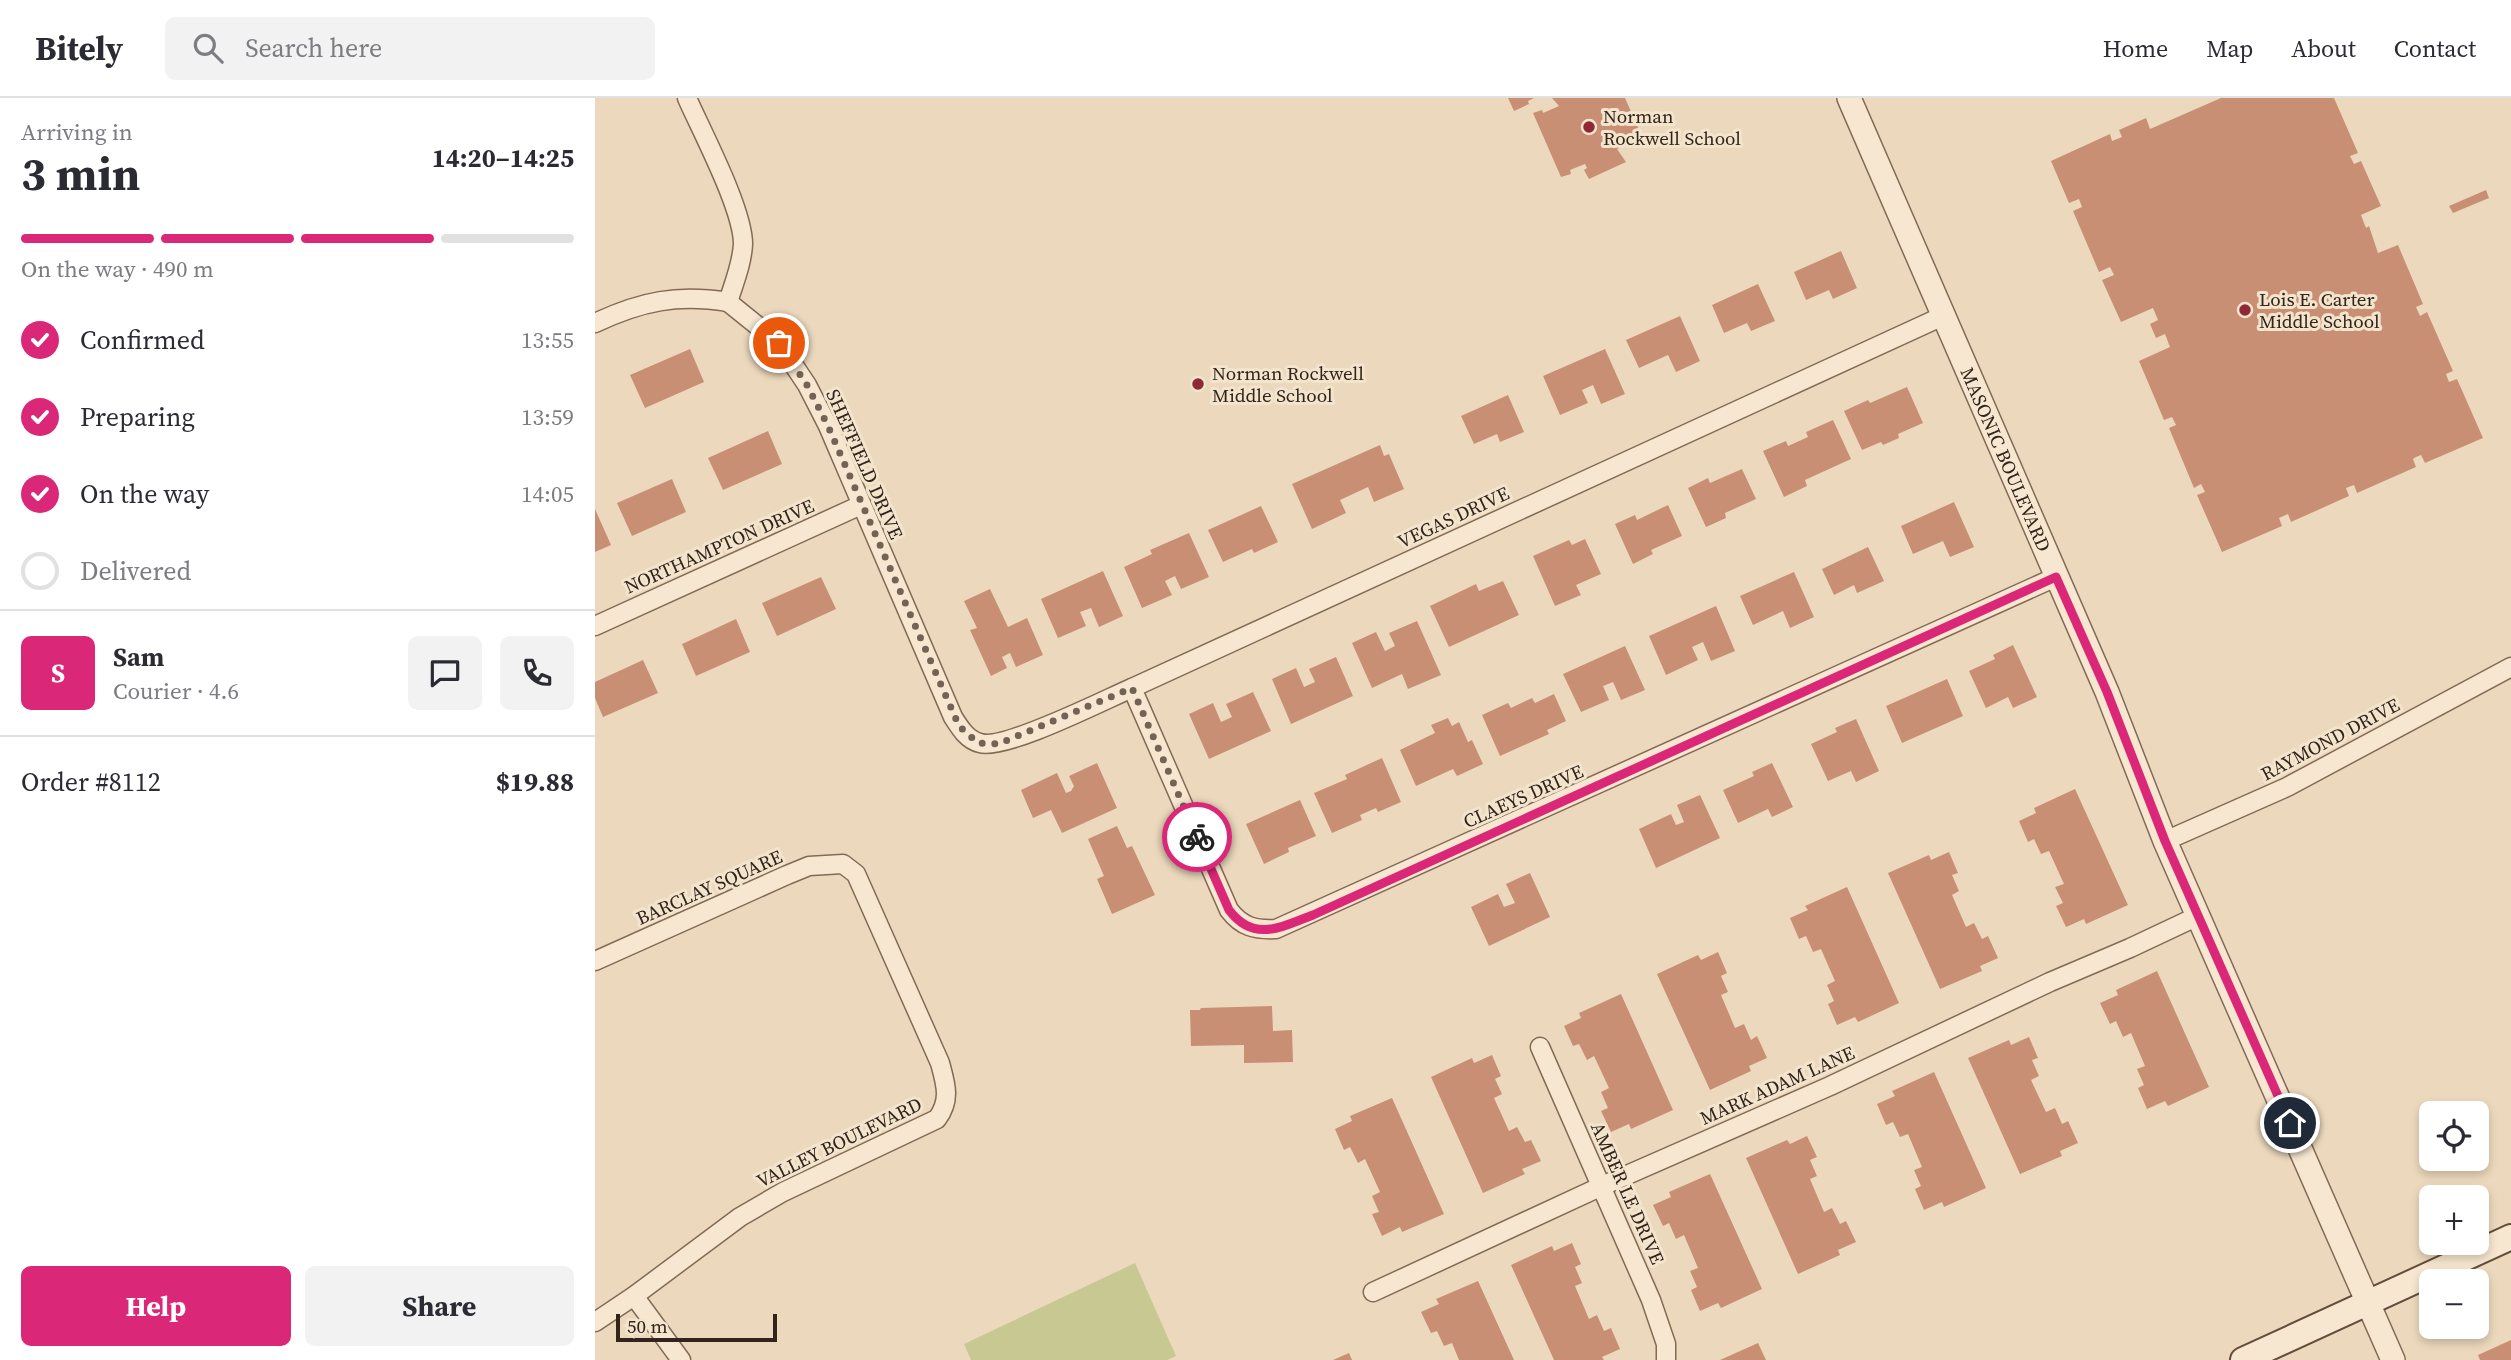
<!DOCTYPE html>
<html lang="en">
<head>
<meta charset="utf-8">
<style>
  body { margin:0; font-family:"Source Serif 4",serif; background:#f2f2f3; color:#2b2b33; height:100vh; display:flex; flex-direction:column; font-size:26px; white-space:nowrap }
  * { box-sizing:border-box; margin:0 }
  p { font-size:23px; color:#7c7c81 }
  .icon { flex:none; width:38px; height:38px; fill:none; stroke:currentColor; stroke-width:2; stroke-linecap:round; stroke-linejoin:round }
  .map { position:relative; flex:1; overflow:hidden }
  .sheet { display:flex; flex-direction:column; background:#fff; width:595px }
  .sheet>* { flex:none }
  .tools { position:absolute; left:1824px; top:1003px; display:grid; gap:14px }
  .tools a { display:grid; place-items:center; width:70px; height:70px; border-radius:10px; background:#fff; box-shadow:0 4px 10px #0003; font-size:35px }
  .scale { position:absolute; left:21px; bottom:18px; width:161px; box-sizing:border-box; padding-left:7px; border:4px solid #33241b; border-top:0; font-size:19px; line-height:24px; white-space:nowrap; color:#33241b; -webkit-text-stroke:5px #f3e4cd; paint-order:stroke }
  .pin { position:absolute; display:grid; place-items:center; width:60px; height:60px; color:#fff; margin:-30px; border:4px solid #fff; border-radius:50%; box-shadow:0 2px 7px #0007 }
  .courier { position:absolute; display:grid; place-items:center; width:70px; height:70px; margin:-35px; border:5px solid #db2777; border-radius:50%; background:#fff; color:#222; box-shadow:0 2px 9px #0007 }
  .summary em { font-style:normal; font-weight:700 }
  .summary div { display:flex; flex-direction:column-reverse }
  .summary { display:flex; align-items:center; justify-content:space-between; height:119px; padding:0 21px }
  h1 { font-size:46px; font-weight:700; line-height:52px }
  .bar { display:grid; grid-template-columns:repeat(4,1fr); gap:10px 7px; align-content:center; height:84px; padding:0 21px }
  .bar i { height:9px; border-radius:5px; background:#e1e1e2 }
  .bar .current { background:#db2777 }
  .bar p { grid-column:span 4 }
  .line { display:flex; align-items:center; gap:18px; padding:0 21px; border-top:2px solid #e1e1e2 }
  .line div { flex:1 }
  .round { display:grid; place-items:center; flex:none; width:74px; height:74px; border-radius:10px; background:#f2f2f3 }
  ol { padding:0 21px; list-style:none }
  li { display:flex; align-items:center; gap:21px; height:77px }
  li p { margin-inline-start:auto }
  li .icon { padding:7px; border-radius:50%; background:#db2777; color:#fff; stroke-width:4 }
  li:last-child { color:#7c7c81 }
  li i { width:38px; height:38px; border:4px solid #e1e1e2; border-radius:50% }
  .button { display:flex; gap:14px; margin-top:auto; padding:14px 21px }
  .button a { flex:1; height:80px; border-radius:10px; background:#db2777; color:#fff; font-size:28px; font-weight:700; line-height:80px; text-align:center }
  .button a+a { background:#f2f2f3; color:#2b2b33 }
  header { display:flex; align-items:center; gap:42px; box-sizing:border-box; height:98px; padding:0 35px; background:#fff; border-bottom:2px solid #e1e1e2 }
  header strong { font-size:33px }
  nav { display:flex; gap:38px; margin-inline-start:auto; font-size:24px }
  .search { width:490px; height:63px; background:#f2f2f3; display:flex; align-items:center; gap:18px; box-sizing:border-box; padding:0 24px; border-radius:10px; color:#7c7c81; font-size:26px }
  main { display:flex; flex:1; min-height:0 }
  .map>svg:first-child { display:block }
</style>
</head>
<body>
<header>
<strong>Bitely</strong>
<div class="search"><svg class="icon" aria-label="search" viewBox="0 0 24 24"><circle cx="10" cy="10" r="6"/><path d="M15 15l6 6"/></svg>Search here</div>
<nav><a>Home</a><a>Map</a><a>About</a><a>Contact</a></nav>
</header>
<main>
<section class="sheet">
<div class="summary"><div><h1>3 min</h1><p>Arriving in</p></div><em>14:20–14:25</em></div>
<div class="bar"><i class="current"></i><i class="current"></i><i class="current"></i><i></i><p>On the way · 490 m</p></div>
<ol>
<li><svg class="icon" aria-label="check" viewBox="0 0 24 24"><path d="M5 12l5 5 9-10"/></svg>Confirmed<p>13:55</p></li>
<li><svg class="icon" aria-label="check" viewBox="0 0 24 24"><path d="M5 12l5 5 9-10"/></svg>Preparing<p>13:59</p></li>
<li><svg class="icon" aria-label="check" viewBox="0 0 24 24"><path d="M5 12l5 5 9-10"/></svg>On the way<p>14:05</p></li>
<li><i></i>Delivered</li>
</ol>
<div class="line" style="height:126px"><b class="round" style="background:#db2777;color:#fff">S</b><div><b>Sam</b><p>Courier · 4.6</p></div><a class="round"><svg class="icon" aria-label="chat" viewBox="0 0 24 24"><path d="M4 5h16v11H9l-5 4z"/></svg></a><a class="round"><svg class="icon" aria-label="phone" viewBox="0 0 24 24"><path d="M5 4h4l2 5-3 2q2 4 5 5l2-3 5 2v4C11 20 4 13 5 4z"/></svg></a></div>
<div class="line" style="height:91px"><div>Order #8112</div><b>$19.88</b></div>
<div class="button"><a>Help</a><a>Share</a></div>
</section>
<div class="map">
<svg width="1916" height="1262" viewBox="0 0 1916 1262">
  <rect width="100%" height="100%" fill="#ecd9bd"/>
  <path fill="#c8c992" d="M540 1165 581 1258 572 1262H376L369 1246Z"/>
  <g fill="#c98f74">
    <path d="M913 0H939L933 3 934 6 919 13Z"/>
    <path d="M957 0H1030L1049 43 1039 48 1038 44 1022 51 1031 64 994 81 989 72 992 70 990 66 975 72 976 76 966 79 938 15 947 12 948 15 964 8Z"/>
    <path d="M1626 0H1739L1763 55 1755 58 1759 66 1766 63 1786 108 1766 117 1771 130 1774 128 1783 155 1803 147 1828 206 1821 209 1825 218 1832 214 1858 273 1851 276 1854 284 1862 281 1888 340 1830 365 1826 357 1821 359 1818 361 1821 369 1762 395 1759 387 1751 390 1754 398 1696 424 1693 416 1684 420 1687 428 1627 454 1602 397 1610 394 1606 386 1599 390 1574 330 1581 327 1577 319 1569 322 1544 263 1575 249 1570 236 1561 240 1555 226 1563 222 1558 210 1526 224 1507 182 1519 177 1515 169 1504 174 1478 113 1487 109 1484 101 1474 105 1456 63 1515 36 1517 43 1527 39 1524 32 1551 20 1555 31Z"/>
    <path d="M1891 92 1894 100 1858 115 1854 108Z"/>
    <path d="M1246 153 1262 190 1238 201 1234 192 1211 202 1199 174Z"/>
    <path d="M1163 186 1180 223 1156 233 1152 225 1129 235 1117 207Z"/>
    <path d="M1085 218 1105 263 1081 274 1073 257 1044 270 1031 242Z"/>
    <path d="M95 251 109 284 50 310 35 277Z"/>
    <path d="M1010 251 1030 296 1006 306 998 287 987 292 993 305 965 317 948 278Z"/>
    <path d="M1312 289 1328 325 1303 336 1304 340 1288 347 1286 344 1267 352 1249 313 1273 302 1275 305Z"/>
    <path d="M913 297 929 334 905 344 902 336 879 346 866 318Z"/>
    <path d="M1238 322 1256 361 1210 382 1212 388 1189 399 1168 353 1191 343 1193 348 1213 339 1211 334Z"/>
    <path d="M173 333 187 366 128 392 113 360Z"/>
    <path d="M785 347 789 358 794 356 809 391 779 404 773 389 745 402 751 415 717 431 697 386Z"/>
    <path d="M1147 371 1161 401 1130 415 1131 420 1111 429 1093 390 1113 380 1115 385Z"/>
    <path d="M77 381 91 414 37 438 22 405Z"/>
    <path d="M1359 404 1379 449 1355 459 1348 443 1318 456 1306 428Z"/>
    <path d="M1073 407 1087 438 1056 452 1058 456 1038 466 1020 426 1040 417 1042 422Z"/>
    <path d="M666 408 683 444 659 455 657 451 628 464 613 432Z"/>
    <path d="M0 411 16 447 0 454Z"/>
    <path d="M594 435 614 479 586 491 580 478 570 483 577 497 547 510 529 469 557 456 555 452Z"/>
    <path d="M990 441 1006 476 981 487 986 497 960 508 938 458 974 442 977 447Z"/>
    <path d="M1273 449 1289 483 1262 495 1259 487 1239 497 1227 471Z"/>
    <path d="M508 473 528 518 504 529 496 510 485 514 491 528 463 540 446 501Z"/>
    <path d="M1199 474 1219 519 1195 530 1188 513 1158 527 1145 498Z"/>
    <path d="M226 479 241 511 182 538 167 505Z"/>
    <path d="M908 483 924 517 854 549 835 508 881 486 884 493Z"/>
    <path d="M395 491 413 529 432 520 448 557 421 569 415 555 407 559 412 570 396 578 375 532 382 530 369 503Z"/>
    <path d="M1121 508 1140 553 1116 563 1108 544 1097 549 1103 562 1071 577 1054 538Z"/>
    <path d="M141 521 155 554 101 578 87 546Z"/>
    <path d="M822 523 846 577 813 591 807 576 777 590 757 545 781 534 790 553 800 548 794 535Z"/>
    <path d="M1418 547 1442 599 1418 610 1413 599 1391 610 1374 573 1400 561 1398 557Z"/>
    <path d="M1030 548 1050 592 1026 602 1018 584 1008 588 1014 602 986 614 968 576Z"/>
    <path d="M741 559 758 598 696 626 677 581 701 570 709 589 720 584 714 571Z"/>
    <path d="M48 562 63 595 8 619 0 600V584Z"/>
    <path d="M1352 581 1368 618 1307 645 1291 608Z"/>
    <path d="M658 594 676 633 614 661 594 616 618 605 626 624 637 619 631 606Z"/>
    <path d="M959 596 971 623 952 632 954 636 905 658 887 617 913 605 916 610 937 600 940 605Z"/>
    <path d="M853 620 857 628 864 624 873 644 877 642 888 666 862 678 858 671 821 688 805 652 840 635 836 627Z"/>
    <path d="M1261 621 1284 673 1261 684 1256 673 1233 683 1216 646 1242 634 1240 630Z"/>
    <path d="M787 660 806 704 783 714 781 710 765 717 767 722 737 735 719 695 752 681 750 677Z"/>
    <path d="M502 665 522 710 467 735 456 712 438 720 426 692 462 675 471 695 476 693 479 688 474 678Z"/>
    <path d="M1177 665 1198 709 1177 719 1173 711 1143 725 1128 692 1159 678 1157 674Z"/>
    <path d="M1480 691 1533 807 1491 826 1489 821 1471 829 1461 808 1468 805 1460 789 1469 786 1454 753 1446 756 1439 741 1433 744 1424 723 1441 715 1439 710Z"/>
    <path d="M1105 697 1125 740 1061 770 1044 731 1076 716 1081 727 1089 724 1082 707Z"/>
    <path d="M705 702 721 738 693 750 694 754 669 766 651 726Z"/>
    <path d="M522 728 532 750 537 748 560 797 517 816 502 781 509 778 493 741Z"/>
    <path d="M1354 754 1363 775 1357 777 1364 793 1357 797 1371 829 1379 825 1387 841 1393 838 1403 860 1385 868 1387 873 1345 891 1293 775 1334 757 1336 762Z"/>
    <path d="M935 775 955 819 894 848 876 809 903 796 909 809 920 805 911 786Z"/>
    <path d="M1252 789 1304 905 1263 924 1260 919 1242 927 1233 906 1239 903 1232 887 1240 883 1226 851 1218 854 1211 838 1204 841 1195 820 1213 812 1210 808Z"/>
    <path d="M1123 854 1132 875 1126 878 1133 894 1126 897 1140 930 1149 926 1156 942 1162 938 1172 960 1154 968 1156 973 1115 992 1062 876 1103 857 1106 862Z"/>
    <path d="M1562 873 1614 989 1573 1008 1570 1003 1552 1011 1543 990 1549 987 1542 971 1550 968 1536 935 1528 939 1521 923 1515 926 1505 905 1523 897 1521 892Z"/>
    <path d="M1026 896 1078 1012 1036 1031 1034 1026 1016 1034 1006 1013 1013 1010 1006 994 1014 990 999 958 992 962 984 946 978 948 969 928 986 920 984 915Z"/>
    <path d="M677 908 678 933 697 932 698 964 649 965V947L596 948 595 912H605L606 910Z"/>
    <path d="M1434 939 1443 960 1437 962 1444 978 1436 982 1451 1014 1460 1010 1467 1026 1473 1023 1483 1045 1465 1053 1467 1058 1425 1076 1373 960 1414 942 1416 947Z"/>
    <path d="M897 957 906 978 900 981 907 996 899 1000 914 1033 922 1029 930 1044 936 1042 946 1063 927 1071 930 1076 888 1095 836 979 877 960 879 965Z"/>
    <path d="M1339 974 1391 1090 1349 1109 1347 1104 1329 1112 1320 1091 1326 1088 1319 1072 1327 1069 1313 1036 1305 1039 1298 1024 1291 1027 1282 1006 1300 998 1297 993Z"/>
    <path d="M797 1000 849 1116 807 1134 805 1129 787 1138 777 1116 784 1114 777 1098 785 1094 770 1061 763 1065 755 1049 749 1052 740 1031 757 1023 755 1018Z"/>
    <path d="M1212 1038 1222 1059 1215 1062 1222 1078 1215 1081 1229 1114 1237 1110 1245 1126 1251 1123 1261 1144 1243 1152 1245 1157 1203 1176 1151 1060 1192 1042 1195 1046Z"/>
    <path d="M1115 1076 1167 1191 1126 1210 1123 1205 1105 1213 1096 1192 1102 1189 1095 1173 1103 1170 1089 1137 1081 1141 1074 1125 1068 1128 1058 1107 1076 1099 1074 1094Z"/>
    <path d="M977 1145 986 1166 980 1169 987 1185 980 1188 994 1221 1002 1217 1009 1233 1016 1230 1025 1251 1007 1259 1009 1262H959L916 1167 957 1148 959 1153Z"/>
    <path d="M883 1183 919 1262H864L857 1245 849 1248 842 1233 836 1235 826 1214 844 1206 841 1201Z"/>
    <path d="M1916 1242V1262H1885L1883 1257Z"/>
    <path d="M1163 1245 1171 1262H1125Z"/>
    <path d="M754 1255 757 1262H738Z"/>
  </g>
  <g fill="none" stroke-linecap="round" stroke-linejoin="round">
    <g stroke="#836a57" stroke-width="21">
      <g id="minor">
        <path d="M92 0C107 34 148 111 148 146 147 166 139 185 133 204L184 245 212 287 233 328 358 619C365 630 372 642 385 645 409 653 509 602 537 590L1348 218"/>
        <path d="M0 225C47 203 82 196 133 204"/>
        <path d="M0 528 266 407"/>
        <path d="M537 590 634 812C647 829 660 832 681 831L1461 479"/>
        <path d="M1570 743 1692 689 1916 569"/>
        <path d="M0 863 192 777 214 768 248 766 261 776 345 965C351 987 356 1002 342 1021L188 1094 145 1119 39 1198 0 1224"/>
        <path d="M945 949 1056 1202 1071 1246V1262"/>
        <path d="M778 1194 1007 1088 1235 988 1455 884 1535 850 1603 818"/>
        <path d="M39 1198 86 1262"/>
      </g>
    </g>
    <g stroke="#836a57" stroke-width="26">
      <g id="tertiary">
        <path id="s1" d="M1254 0 1512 594 1570 743 1798 1262"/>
      </g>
    </g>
    <g stroke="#644b3b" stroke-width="28">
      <path id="secondary" d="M1648 1262 1916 1139"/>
    </g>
    <use href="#minor" stroke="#f7e7d0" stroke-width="18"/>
    <use href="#tertiary" stroke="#f7e7d0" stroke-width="23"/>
    <use href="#secondary" stroke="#f7e7d0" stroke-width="24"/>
  </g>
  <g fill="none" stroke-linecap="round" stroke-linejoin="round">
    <path stroke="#746354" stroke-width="7" stroke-dasharray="0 12.6" d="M184 245 212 287 233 328 364 628 383 645 403 646 537 590 602 739"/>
    <path stroke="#db2777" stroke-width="9" d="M602 739 634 812C659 845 686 829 718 817L1461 479 1512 594 1570 743 1695 1025"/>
  </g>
  <g fill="#8f2a35" stroke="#f3e4cd" stroke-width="2.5">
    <circle cx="994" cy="29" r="7"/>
    <circle cx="1650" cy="212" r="7"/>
    <circle cx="603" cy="286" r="7"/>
  </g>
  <g text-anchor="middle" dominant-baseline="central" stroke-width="6" stroke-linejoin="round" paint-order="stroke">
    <g font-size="19" fill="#33241b" stroke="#f3e4cd" text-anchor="start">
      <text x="1008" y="18">Norman<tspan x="1008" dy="22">Rockwell School</tspan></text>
      <text x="1664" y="201">Lois E. Carter<tspan x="1664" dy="22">Middle School</tspan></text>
      <text x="617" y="275">Norman Rockwell<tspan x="617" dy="22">Middle School</tspan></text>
    </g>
    <g font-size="19" fill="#33241b" stroke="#f3e4cd">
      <text stroke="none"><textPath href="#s1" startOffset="394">MASONIC BOULEVARD</textPath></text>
      <text transform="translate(270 366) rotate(66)">SHEFFIELD DRIVE</text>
      <text transform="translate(858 419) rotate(-25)">VEGAS DRIVE</text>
      <text transform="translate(124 448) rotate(-24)">NORTHAMPTON DRIVE</text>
      <text transform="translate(1735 641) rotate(-28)">RAYMOND DRIVE</text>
      <text transform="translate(928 698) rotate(-24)">CLAEYS DRIVE</text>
      <text transform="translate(114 789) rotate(-24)">BARCLAY SQUARE</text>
      <text transform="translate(1182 987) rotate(-24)">MARK ADAM LANE</text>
      <text transform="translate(244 1044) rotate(-26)">VALLEY BOULEVARD</text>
      <text transform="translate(1033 1095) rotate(66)">AMBER LE DRIVE</text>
    </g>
  </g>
</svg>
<div class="tools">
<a><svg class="icon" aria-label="locate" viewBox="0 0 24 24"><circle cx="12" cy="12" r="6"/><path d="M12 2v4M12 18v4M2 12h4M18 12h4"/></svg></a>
<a>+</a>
<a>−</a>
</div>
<div class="scale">50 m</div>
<div class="pin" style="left:184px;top:245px;background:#ea580c"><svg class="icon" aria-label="bag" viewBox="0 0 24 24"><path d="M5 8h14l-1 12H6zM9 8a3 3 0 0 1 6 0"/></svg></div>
<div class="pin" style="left:1695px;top:1025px;background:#1f2937"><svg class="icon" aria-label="home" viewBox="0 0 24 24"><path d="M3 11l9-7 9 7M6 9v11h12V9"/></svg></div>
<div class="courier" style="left:602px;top:739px"><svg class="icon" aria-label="bike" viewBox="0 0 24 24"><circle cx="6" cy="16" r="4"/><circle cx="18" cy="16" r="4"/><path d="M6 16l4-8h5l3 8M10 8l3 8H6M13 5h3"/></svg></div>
</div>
</main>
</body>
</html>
